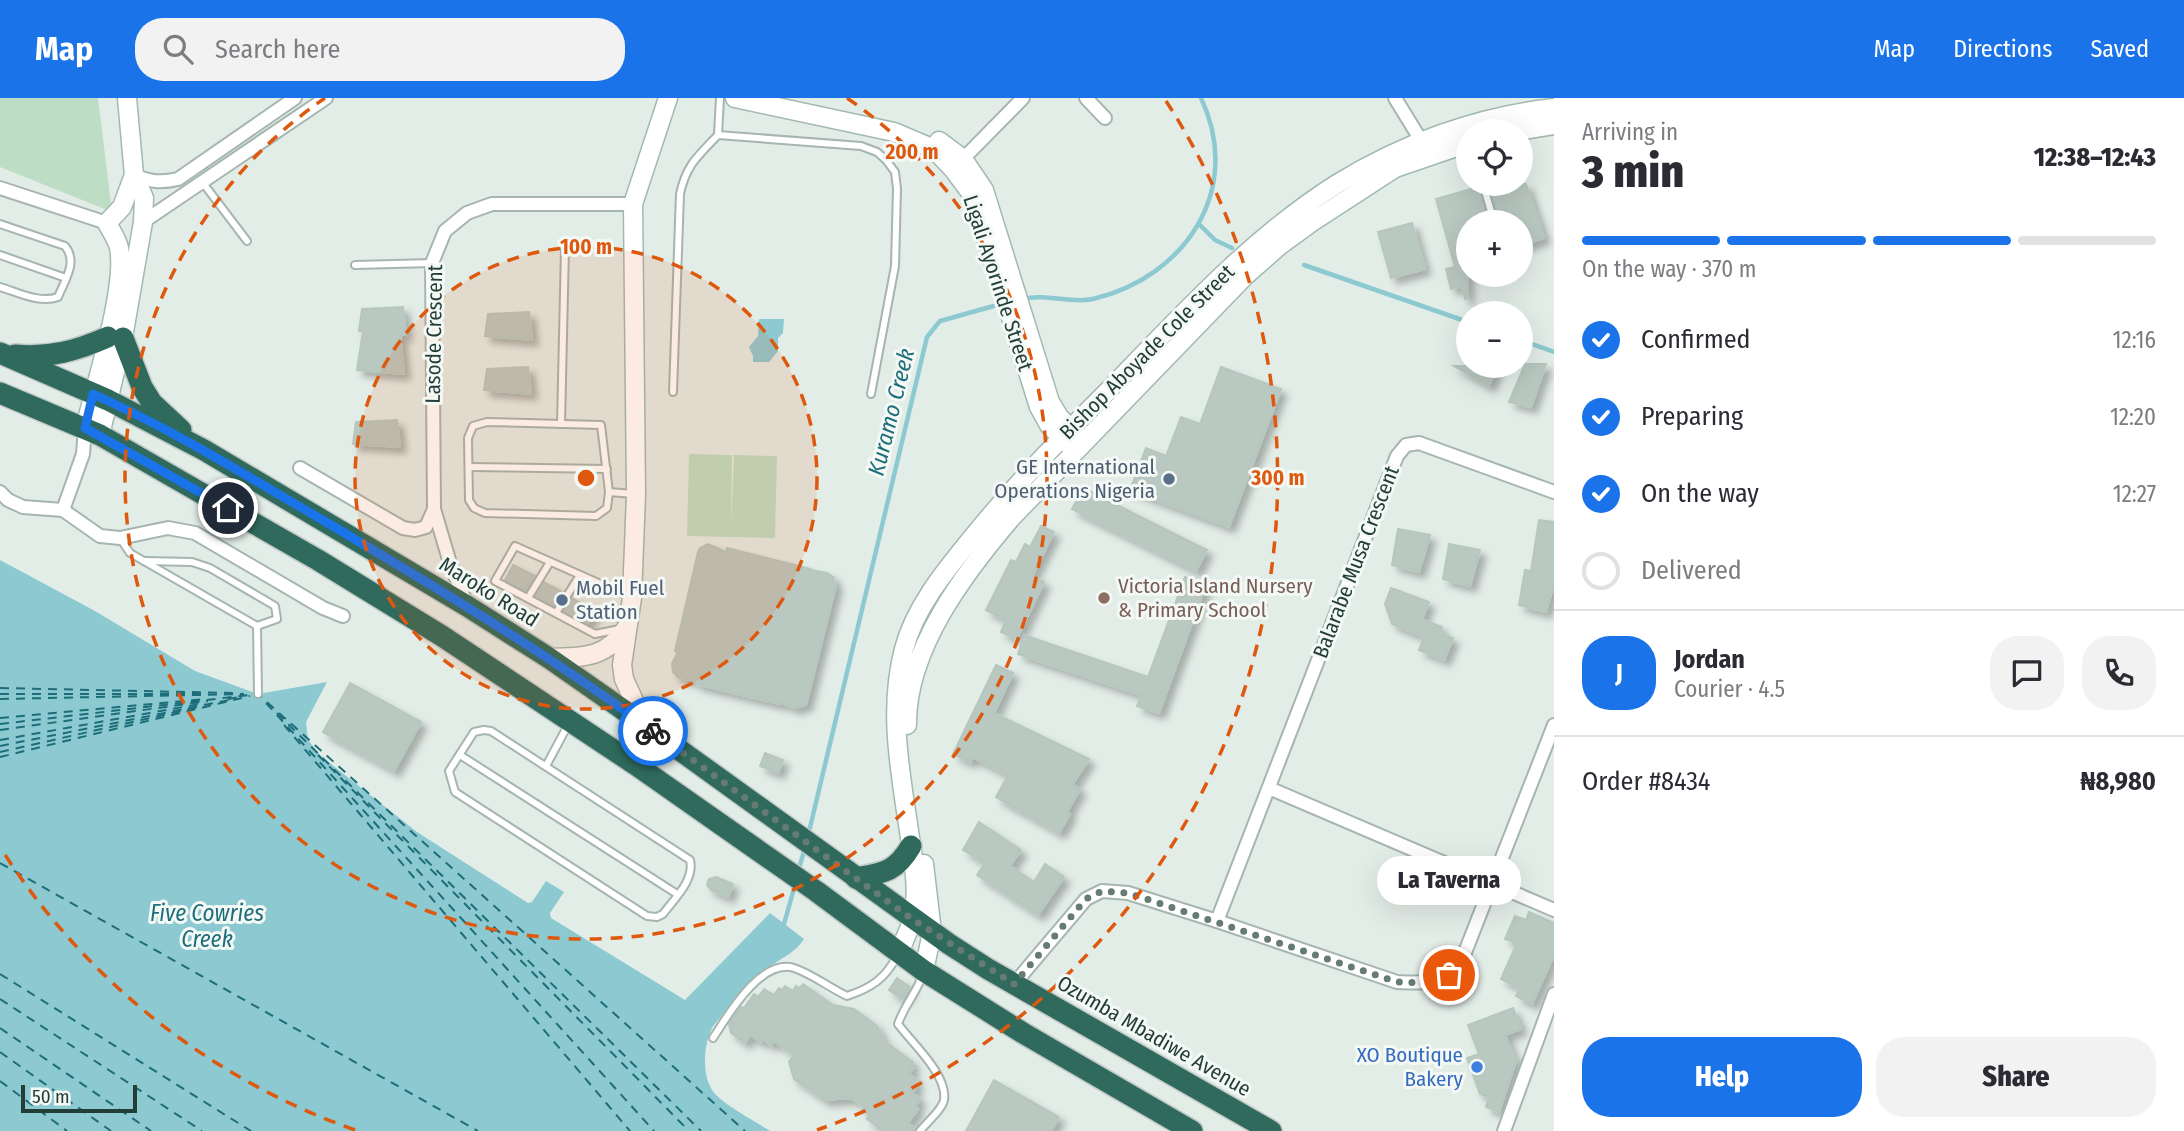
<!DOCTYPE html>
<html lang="en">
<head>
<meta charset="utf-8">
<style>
  body { margin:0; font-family:"Fira Sans Condensed",sans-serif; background:#f2f2f3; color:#2b2b33; height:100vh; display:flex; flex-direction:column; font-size:26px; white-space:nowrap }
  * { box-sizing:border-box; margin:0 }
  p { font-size:23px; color:#7c7c81 }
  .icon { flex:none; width:38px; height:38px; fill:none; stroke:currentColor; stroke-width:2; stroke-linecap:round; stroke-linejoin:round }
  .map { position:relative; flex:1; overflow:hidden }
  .sheet { display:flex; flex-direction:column; background:#fff; width:630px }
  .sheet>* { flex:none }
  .buttons { position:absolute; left:1456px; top:21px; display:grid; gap:14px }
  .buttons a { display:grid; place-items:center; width:77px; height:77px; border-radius:50%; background:#fff; box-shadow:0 7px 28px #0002; font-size:35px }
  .scale { position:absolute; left:21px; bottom:18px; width:116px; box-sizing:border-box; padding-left:7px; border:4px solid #233e36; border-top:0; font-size:19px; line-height:24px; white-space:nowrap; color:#233e36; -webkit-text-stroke:5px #f4f9f6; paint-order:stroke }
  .pin { position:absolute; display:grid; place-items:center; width:60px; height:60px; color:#fff; margin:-30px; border:4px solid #fff; border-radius:50%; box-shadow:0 2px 7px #0007 }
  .courier { position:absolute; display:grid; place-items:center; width:70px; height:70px; margin:-35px; border:5px solid #1a73e8; border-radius:50%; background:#fff; color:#222; box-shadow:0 2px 9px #0007 }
  .bubble { position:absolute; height:49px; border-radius:24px; background:#fff; box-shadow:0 7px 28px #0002; font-size:23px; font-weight:800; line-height:49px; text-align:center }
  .overview em { font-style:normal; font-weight:800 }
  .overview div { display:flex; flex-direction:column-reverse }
  .overview { display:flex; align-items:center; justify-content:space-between; height:119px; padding:0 28px }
  h1 { font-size:46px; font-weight:800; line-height:52px }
  .bar { display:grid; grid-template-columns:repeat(4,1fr); gap:10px 7px; align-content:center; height:84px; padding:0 28px }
  .bar i { height:9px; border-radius:5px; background:#e1e1e2 }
  .bar .on { background:#1a73e8 }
  .bar p { grid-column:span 4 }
  .line { display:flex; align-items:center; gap:18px; padding:0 28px; border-top:2px solid #e1e1e2 }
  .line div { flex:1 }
  .round { display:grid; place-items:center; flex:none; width:74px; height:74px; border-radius:28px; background:#f2f2f3 }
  ol { padding:0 28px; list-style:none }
  li { display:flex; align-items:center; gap:21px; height:77px }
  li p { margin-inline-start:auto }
  li .icon { padding:7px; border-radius:50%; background:#1a73e8; color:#fff; stroke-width:4 }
  li:last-child { color:#7c7c81 }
  li i { width:38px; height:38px; border:4px solid #e1e1e2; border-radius:50% }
  .primary-button { display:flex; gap:14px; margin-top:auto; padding:14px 28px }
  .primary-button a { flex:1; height:80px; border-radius:28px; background:#1a73e8; color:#fff; font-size:28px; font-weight:800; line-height:80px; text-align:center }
  .primary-button a+a { background:#f2f2f3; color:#2b2b33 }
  header { display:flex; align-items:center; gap:42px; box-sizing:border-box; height:98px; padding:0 35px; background:#1a73e8; color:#fff }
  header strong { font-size:33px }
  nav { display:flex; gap:38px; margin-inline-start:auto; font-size:24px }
  .search { width:490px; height:63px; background:#f2f2f3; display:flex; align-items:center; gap:18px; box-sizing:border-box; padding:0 24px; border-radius:28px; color:#7c7c81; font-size:26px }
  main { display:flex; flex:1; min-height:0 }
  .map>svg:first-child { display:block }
</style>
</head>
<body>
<header>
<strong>Map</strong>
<div class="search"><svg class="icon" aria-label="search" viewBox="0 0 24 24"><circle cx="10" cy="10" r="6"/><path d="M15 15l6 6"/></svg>Search here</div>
<nav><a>Map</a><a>Directions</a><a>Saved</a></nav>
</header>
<main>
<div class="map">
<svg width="1554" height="1033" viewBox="0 0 1554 1033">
  <defs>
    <filter id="shadow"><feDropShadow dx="6" dy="6" stdDeviation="3.5" flood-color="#0004"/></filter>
  </defs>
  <rect width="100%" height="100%" fill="#e3ede8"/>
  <g fill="#bddec4">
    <path d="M0 0H98L112 114 0 69Z"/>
    <path d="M689 356 732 357 731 431 734 357 777 358 775 440 687 438Z"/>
  </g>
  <g fill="#8cc9d1">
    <path d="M759 221H784L783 235 778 240V253L769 264H753V258L749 249 758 238Z"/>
    <path d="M0 462 95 513 195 573 258 596 327 584 306 624 308 642 321 658 417 734 528 805 532 804 546 783 564 794 550 815 551 820 685 902 770 815 804 841C796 855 780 860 767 871 758 878 717 921 712 930 703 948 701 981 716 997 731 1011 753 1022 770 1033H0Z"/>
  </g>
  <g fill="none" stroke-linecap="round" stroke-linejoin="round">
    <g stroke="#8cc9d1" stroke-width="4.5">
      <path d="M1200 127 1215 142 1232 150"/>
      <path d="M1304 167 1468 224"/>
      <path d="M1023 201C1046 195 1071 206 1093 201 1186 179 1244 91 1201 0"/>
      <path d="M1521 242 1554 254"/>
      <path d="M808 738 927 239 940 223 1001 206"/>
      <path d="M799 771 805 749"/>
      <path d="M784 826 795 787"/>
    </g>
    <g stroke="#1d6e7a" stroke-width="2" stroke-dasharray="9 7" stroke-linecap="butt">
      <path d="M0 590 233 595"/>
      <path d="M0 596H202"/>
      <path d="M0 601 244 596"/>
      <path d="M228 601 240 599"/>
      <path d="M266 605 654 1033"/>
      <path d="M277 615 701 1033"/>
      <path d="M0 620 205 601"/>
      <path d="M0 626 258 596 745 1033"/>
      <path d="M284 627 630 1033"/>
      <path d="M0 632 208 603"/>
      <path d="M0 642 205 605"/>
      <path d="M0 648 229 602"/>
      <path d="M0 654 199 609"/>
      <path d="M318 657 689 1033"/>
      <path d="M0 659 250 598"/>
      <path d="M0 765 478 1033"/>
      <path d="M0 876 251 1033"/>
      <path d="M0 901 202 1033"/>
      <path d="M0 930 151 1033"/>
      <path d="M0 954 111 1033"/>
      <path d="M0 983 67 1033"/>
    </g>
  </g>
  <g fill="#b9c8c1" stroke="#b6c7bf" stroke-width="2" filter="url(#shadow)">
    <path d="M1494 86H1526L1544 140 1521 148V124H1500L1489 87Z"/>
    <path d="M1471 91 1472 93 1479 91 1488 124H1468V200L1465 201 1461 188 1451 191 1446 171 1455 169 1436 101Z"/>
    <path d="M1412 125 1425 171 1391 180 1378 134Z"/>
    <path d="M403 209 406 237 400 236 404 276 357 272 363 233H359L362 211Z"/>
    <path d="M529 214 532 242 485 238 488 216Z"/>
    <path d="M1525 266H1546L1531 309 1509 304Z"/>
    <path d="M1454 268H1497L1489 288Z"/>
    <path d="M528 269 531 296 484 292 487 271Z"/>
    <path d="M1221 269 1281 291 1229 429 1130 392 1146 350 1166 358 1181 319 1200 326Z"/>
    <path d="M397 322 400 349 353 346 356 324Z"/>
    <path d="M1083 390 1207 452 1196 473 1072 411Z"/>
    <path d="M1539 422 1554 424V485L1546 514 1519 507 1525 472 1531 473Z"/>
    <path d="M1041 428 1054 434 1032 478 1044 484 1017 541 1001 534 1006 522 986 512 1011 462 1016 464 1025 446 1030 449Z"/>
    <path d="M1398 431 1430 437 1419 474 1392 467Z"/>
    <path d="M708 446 726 454 727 450 811 471V472L827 475 833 479 836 487 806 607 794 610 780 604V606L696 586V583L679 580 673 574 672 566 678 554 675 553 698 454 700 450Z"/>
    <path d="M1449 446 1480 452 1470 488 1443 481Z"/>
    <path d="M513 467 535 478 526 493 505 482Z"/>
    <path d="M1185 479 1206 487 1159 615 1137 608 1141 597 1018 556 1024 537 1148 579Z"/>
    <path d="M544 484 562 494 554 508 536 498Z"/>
    <path d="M1391 490 1429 504 1422 521 1442 529 1440 535 1453 540 1444 562 1419 552 1424 539 1392 526 1385 506Z"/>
    <path d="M572 500 595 513 587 526 564 513Z"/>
    <path d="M996 567 1013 575 994 615 1089 661 1072 687 1080 691 1067 714 1070 716 1059 735 996 699 1008 677 973 659 970 664 953 656Z"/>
    <path d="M350 585 421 624 394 673 323 634Z"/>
    <path d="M765 655 783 662 778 675 760 668Z"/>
    <path d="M979 724 1021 752 1010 768 1034 784 1045 766 1064 779 1038 817 977 777 985 765 963 752Z"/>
    <path d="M716 779 733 786 728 799 711 792 707 787 709 781Z"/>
    <path d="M1529 814 1554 825V857L1532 906 1516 898 1520 890 1501 881 1517 845 1505 841 1515 818 1526 822Z"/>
    <path d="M897 880 910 889 902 901 889 892Z"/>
    <path d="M803 886 833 907 854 911 877 928 884 943 913 964 910 968 913 970 909 976 917 982 914 986 917 988 912 995 920 1001 915 1008 918 1011 908 1025 915 1030 914 1033H884L867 1021 869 1017 862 1012 865 1009 851 1000 825 1002 794 981 789 964 794 957 774 943 771 947 763 941 761 944 750 937 745 945 731 935 729 926 741 909 744 910 754 896 758 899 764 891 774 897 779 890 782 892 785 888 793 893 796 888 800 890Z"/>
    <path d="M1513 910 1521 931 1505 937 1514 959 1517 960 1499 1014 1486 1009 1489 999 1480 996 1467 960 1479 956 1468 927Z"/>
    <path d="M994 982 1059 1019 1051 1033H966Z"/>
  </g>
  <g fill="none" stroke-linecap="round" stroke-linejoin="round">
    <g stroke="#a6b5af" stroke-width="10">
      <g id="lane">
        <path d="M718 37 861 48 877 54 886 62 895 74 897 91 895 168 871 296"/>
        <path d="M203 85 247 143"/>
        <path d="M1483 86 1494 124"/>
        <path d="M0 126 65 148C78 164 65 182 58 199 40 206 17 194 0 189"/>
        <path d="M0 157 66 180"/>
        <path d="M355 167 432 165"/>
        <path d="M673 294 680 96C686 67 698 58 718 37L720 0"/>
        <path d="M487 324 601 327 609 394 607 410 596 418 485 415 474 410 469 402 468 340 473 328Z"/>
        <path d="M561 326 565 150"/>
        <path d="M469 369 607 371"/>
        <path d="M609 394 634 396"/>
        <path d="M120 440 130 455 257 528 258 596"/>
        <path d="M144 463 192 464 210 470 275 508 277 521 257 528"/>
        <path d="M528 500 550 464"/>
        <path d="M556 515 580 477"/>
        <path d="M620 531 595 536 495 483 515 448 630 499"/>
        <path d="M484 632 491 633 690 762C695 782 674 801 663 816L657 819 647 818 455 694 449 673 474 634Z"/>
        <path d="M460 657 677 796"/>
        <path d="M546 668 568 627"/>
        <path d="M713 940C728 917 761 860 794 870 812 876 830 890 847 898 871 890 885 881 897 858"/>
        <path d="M920 1033C927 1024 942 1012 944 1002 948 977 912 945 898 926 905 906 916 896 923 876"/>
      </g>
    </g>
    <g stroke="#a6b5af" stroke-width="16">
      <g id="street">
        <path d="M1086 0 1105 20"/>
        <path d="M1395 0 1422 44"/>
        <path d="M957 67 1023 0"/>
        <path d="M134 77C150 84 161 85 178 81L295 0"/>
        <path d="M0 90 107 125"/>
        <path d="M143 124 326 0"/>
        <path d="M300 370 403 430 415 432 426 429 434 411 432 165 445 133 467 115 492 106H633"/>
        <path d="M0 394 8 402 23 409 63 412 100 438 120 440 168 430 195 435 323 510 343 518"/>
        <path d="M434 411 450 465 467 507"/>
        <path d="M63 412 83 356 85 330"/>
        <path d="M1269 690 1554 812"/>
        <path d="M1217 823 1397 358 1406 347 1419 345 1554 394"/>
        <path d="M1014 886 1086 801 1102 793 1128 795 1217 823 1397 884C1429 885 1440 887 1462 862L1554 627"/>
        <path d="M1504 1033 1554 896"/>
      </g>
    </g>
    <g stroke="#a2b9b0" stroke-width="21">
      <g id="secondary">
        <path d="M735 0 894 34 934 51 953 71 973 98 1039 309 1049 327 1068 346"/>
        <path d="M1517 33 1554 27"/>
        <path d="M939 43 963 61 984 92 1050 304 1059 319 1077 337"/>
        <path d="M85 330C95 288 127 189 119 150 117 141 111 133 107 125L122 109 134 77"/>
        <path d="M100 337 123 240 143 124 144 100 134 77 127 0"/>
        <path d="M549 560C584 559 605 561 627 529"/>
        <path d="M645 627 624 581 622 567 632 500 636 396 633 106 668 0"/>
        <path d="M907 627C906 551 965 474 1012 419L1246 177 1279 148 1312 124 1395 70 1468 45"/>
        <path d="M924 766 932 834 924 873"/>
        <path d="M899 855C903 844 909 833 912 822 920 795 913 761 909 733 900 672 888 612 904 551 915 509 945 473 972 440 1014 388 1061 340 1109 292 1180 219 1250 141 1337 86 1402 46 1478 18 1554 10"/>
      </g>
    </g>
    <g stroke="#c1c9c7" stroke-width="24">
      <g id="highway">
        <path d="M123 240 142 289 152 305 181 332"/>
        <path d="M0 255 108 302 204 352 467 508 549 560 645 627 949 846 988 871 1271 1033"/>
        <path d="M15 257C50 260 76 253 108 239"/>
        <path d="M0 295 100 337 318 462 442 538 636 667 816 793 924 873 1023 935 1192 1033"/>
        <path d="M856 780C883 775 896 774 911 748"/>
      </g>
    </g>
    <use href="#lane" stroke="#fff" stroke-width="6"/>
    <use href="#street" stroke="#fff" stroke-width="12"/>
    <use href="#secondary" stroke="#fff" stroke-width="18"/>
    <use href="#highway" stroke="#2f6a5c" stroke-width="21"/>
  </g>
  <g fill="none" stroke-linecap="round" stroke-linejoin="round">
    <path stroke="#667b74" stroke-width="7" stroke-dasharray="0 12.6" d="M653 633 912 821 1014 886 1086 801 1102 793 1128 795 1397 884 1427 885 1449 877"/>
    <path stroke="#1a73e8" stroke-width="9" d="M228 410 85 330 93 296C174 332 250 380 326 424 437 490 548 556 653 633"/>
  </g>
  <circle cx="586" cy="380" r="231" fill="#de580e" fill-opacity=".12"/>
  <g fill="none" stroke="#de580e" stroke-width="3.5" stroke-dasharray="12 9">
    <circle cx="586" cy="380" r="231"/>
    <path d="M847 0A461 461 0 1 1 325 0"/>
    <path d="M355 1032A692 692 0 0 1 2 752M1166 3A692 692 0 0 1 817 1032"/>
  </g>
  <g fill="#5c6f8a" stroke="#f4f9f6" stroke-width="2.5">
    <circle cx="1169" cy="381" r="7"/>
    <circle cx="562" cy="502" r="7"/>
  </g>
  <circle fill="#8d6e63" stroke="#f4f9f6" stroke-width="2.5" cx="1104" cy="500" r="7"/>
  <circle fill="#3f7fe0" stroke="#f4f9f6" stroke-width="2.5" cx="1477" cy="969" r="7"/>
  <g text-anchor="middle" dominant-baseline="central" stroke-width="6" stroke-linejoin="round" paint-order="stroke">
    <g font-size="21" fill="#233e36" stroke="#f4f9f6">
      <text transform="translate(998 185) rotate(72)">Ligali Ayorinde Street</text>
      <text transform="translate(434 236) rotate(-89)">Lasode Crescent</text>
      <text transform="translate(1147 254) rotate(-45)">Bishop Aboyade Cole Street</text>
      <text transform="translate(1356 464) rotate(-69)">Balarabe Musa Crescent</text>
      <text transform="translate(489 494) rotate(32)">Maroko Road</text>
      <text transform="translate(1154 938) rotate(30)">Ozumba Mbadiwe Avenue</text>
    </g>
    <g font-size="21" fill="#4e5e75" stroke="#f4f9f6" text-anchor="end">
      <text x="1155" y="369">GE International<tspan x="1155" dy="24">Operations Nigeria</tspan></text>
      <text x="576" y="490" text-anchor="start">Mobil Fuel<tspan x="576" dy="24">Station</tspan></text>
    </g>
    <g font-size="21" fill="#785e54" stroke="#f4f9f6" text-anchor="start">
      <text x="1118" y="488">Victoria Island Nursery<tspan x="1118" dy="24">&amp; Primary School</tspan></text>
    </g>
    <g font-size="21" fill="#366cbe" stroke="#f4f9f6" text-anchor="end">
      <text x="1463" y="957">XO Boutique<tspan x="1463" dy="24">Bakery</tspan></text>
    </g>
    <g font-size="23" font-style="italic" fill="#1d6e7a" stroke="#f4f9f6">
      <text transform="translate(891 314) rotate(-76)">Kuramo Creek</text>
      <text x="207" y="815">Five Cowries<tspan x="207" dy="26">Creek</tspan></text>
    </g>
  </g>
  <circle cx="586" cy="380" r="10" fill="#de580e" stroke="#f4f9f6" stroke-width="3.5"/>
  <g font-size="21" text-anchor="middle" font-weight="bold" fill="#de580e" stroke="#f4f9f6" stroke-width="6" stroke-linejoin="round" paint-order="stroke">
    <text x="912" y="61">200 m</text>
    <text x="586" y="156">100 m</text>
    <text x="1278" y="387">300 m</text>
  </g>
</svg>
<div class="buttons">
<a><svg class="icon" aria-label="locate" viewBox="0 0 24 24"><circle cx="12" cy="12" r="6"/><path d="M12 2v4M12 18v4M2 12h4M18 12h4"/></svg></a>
<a>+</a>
<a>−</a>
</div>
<div class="scale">50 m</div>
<div class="pin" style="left:1449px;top:877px;background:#ea580c"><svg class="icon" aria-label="bag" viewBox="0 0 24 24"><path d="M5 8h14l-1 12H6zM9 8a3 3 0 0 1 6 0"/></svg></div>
<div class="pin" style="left:228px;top:410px;background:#1f2937"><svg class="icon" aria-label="home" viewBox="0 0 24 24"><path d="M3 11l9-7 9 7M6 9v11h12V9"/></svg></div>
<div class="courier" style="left:653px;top:633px"><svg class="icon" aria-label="bike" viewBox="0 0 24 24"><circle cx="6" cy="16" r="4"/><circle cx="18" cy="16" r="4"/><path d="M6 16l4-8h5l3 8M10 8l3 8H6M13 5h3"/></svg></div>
<div class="bubble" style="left:1377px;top:758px;width:144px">La Taverna</div>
</div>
<section class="sheet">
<div class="overview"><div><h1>3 min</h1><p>Arriving in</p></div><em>12:38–12:43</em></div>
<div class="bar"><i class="on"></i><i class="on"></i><i class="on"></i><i></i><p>On the way · 370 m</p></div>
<ol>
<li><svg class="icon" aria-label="check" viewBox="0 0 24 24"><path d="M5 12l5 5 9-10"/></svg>Confirmed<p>12:16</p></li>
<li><svg class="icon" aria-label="check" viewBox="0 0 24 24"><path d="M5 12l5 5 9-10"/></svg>Preparing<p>12:20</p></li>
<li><svg class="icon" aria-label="check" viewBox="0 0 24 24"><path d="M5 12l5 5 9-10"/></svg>On the way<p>12:27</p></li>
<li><i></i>Delivered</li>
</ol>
<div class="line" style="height:126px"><b class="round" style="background:#1a73e8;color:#fff">J</b><div><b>Jordan</b><p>Courier · 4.5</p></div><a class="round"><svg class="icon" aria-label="chat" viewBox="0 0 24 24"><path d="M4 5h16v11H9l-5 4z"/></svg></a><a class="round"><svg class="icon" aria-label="phone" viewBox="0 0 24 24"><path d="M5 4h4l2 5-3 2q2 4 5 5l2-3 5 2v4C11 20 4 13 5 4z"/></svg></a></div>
<div class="line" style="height:91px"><div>Order #8434</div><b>₦8,980</b></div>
<div class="primary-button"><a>Help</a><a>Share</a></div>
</section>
</main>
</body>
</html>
